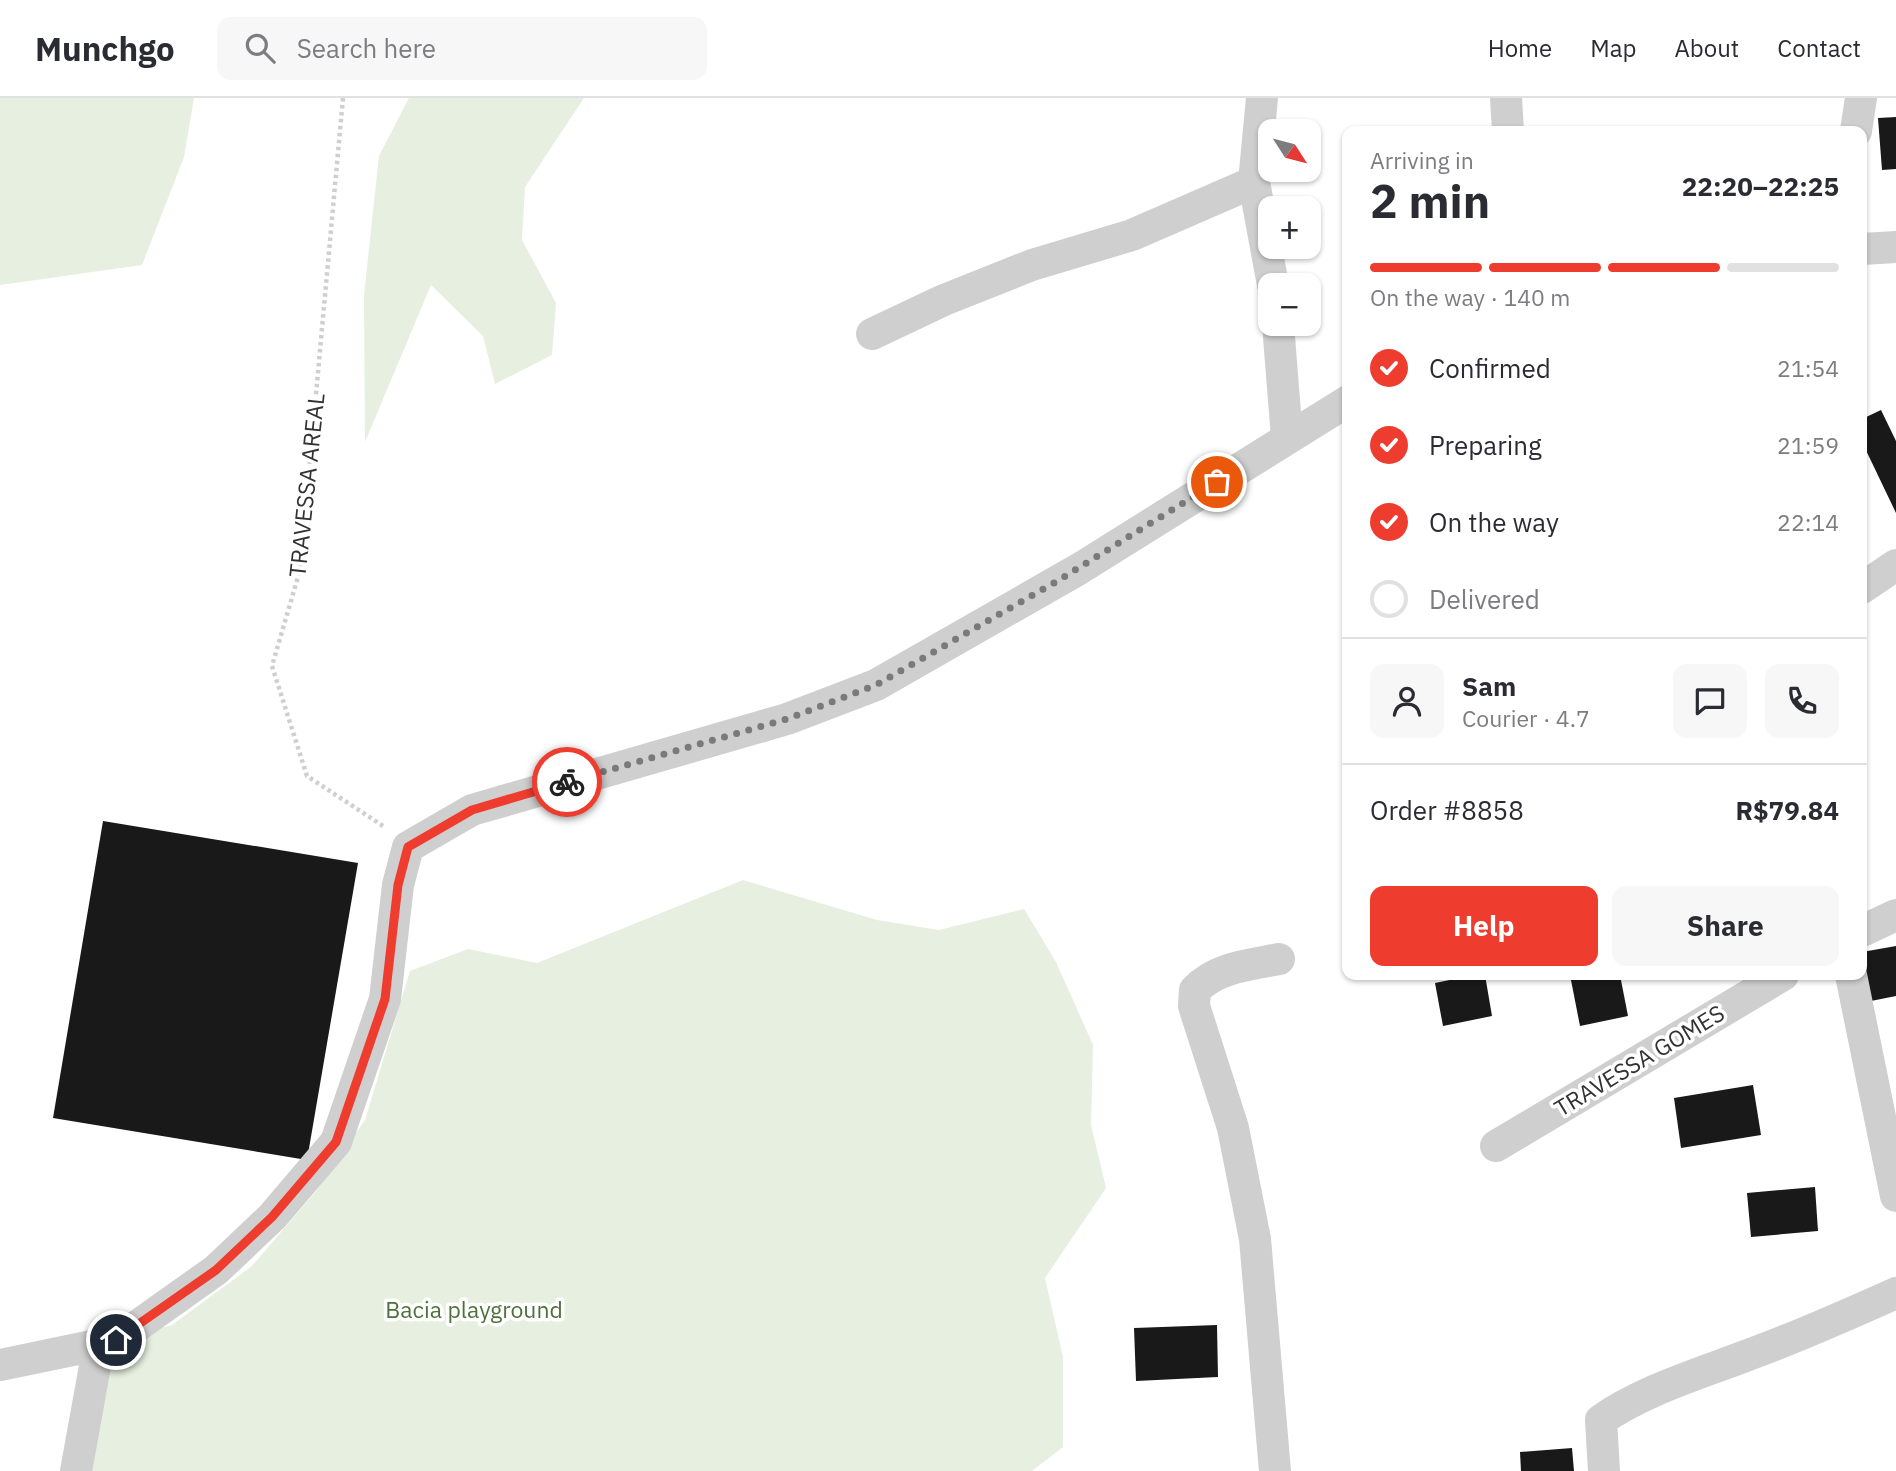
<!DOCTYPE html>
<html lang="en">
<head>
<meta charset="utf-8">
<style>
  body { margin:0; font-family:"IBM Plex Sans",sans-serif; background:#f7f7f7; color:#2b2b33; height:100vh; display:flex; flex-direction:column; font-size:26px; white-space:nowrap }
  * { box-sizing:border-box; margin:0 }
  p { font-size:23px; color:#7c7c81 }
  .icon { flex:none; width:38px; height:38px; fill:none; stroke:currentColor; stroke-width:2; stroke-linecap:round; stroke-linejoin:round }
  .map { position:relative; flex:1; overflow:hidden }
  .sheet { position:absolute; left:1342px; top:28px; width:525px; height:854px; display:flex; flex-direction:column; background:#fff; border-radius:14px; box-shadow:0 2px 5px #0004 }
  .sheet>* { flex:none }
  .needle { width:46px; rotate:126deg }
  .buttons { position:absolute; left:1258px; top:21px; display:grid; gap:14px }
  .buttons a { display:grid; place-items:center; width:63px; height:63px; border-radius:14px; background:#fff; box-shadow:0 2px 5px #0004; font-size:35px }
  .pin { position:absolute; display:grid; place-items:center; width:60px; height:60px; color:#fff; margin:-30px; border:4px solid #fff; border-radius:50%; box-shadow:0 2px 7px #0007 }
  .courier { position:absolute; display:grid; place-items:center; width:70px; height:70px; margin:-35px; border:5px solid #ee3c2f; border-radius:50%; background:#fff; color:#222; box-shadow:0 2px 9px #0007 }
  .head em { font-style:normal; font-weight:700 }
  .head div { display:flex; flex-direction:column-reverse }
  .head { display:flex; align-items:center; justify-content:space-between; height:119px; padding:0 28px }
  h1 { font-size:46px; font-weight:700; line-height:52px }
  .bar { display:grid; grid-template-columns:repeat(4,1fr); gap:10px 7px; align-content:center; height:84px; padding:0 28px }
  .bar i { height:9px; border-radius:5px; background:#e1e1e2 }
  .bar .selected { background:#ee3c2f }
  .bar p { grid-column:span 4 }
  .line { display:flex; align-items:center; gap:18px; padding:0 28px; border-top:2px solid #e1e1e2 }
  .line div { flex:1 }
  .round { display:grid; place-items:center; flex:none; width:74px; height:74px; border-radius:14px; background:#f7f7f7 }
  ol { padding:0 28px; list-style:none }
  li { display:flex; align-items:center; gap:21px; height:77px }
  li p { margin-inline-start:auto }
  li .icon { padding:7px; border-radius:50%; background:#ee3c2f; color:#fff; stroke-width:4 }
  li:last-child { color:#7c7c81 }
  li i { width:38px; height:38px; border:4px solid #e1e1e2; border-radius:50% }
  .action { display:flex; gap:14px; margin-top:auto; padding:14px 28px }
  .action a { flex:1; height:80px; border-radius:14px; background:#ee3c2f; color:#fff; font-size:28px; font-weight:700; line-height:80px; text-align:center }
  .action a+a { background:#f7f7f7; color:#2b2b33 }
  header { display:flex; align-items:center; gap:42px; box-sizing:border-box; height:98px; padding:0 35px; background:#fff; border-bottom:2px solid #e1e1e2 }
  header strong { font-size:33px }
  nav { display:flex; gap:38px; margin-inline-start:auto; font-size:24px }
  .search { width:490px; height:63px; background:#f7f7f7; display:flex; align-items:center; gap:18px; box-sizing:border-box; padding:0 24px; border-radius:14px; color:#7c7c81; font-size:26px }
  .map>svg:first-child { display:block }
</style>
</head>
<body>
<header>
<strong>Munchgo</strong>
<div class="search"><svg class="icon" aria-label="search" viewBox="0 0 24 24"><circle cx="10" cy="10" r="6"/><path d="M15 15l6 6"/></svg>Search here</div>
<nav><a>Home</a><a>Map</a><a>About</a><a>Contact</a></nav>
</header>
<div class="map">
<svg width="1896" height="1373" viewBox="0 0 1896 1373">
  <rect width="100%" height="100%" fill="#fff"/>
  <g fill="#e6efe0">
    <path d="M0 0H194L184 59 142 167 0 187Z"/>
    <path d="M409 0H584L525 89 522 142 556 205 552 257 495 286 483 238 431 187 365 344 364 197 379 58Z"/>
    <path d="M743 782 877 822 939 832 1024 811 1056 864 1093 947 1091 1027 1106 1090 1045 1180 1063 1259V1349L1032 1373H89L95 1314 116 1243 172 1227 252 1168 316 1093 365 1022 410 873 468 851 537 865Z"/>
  </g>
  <g fill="#191919">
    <path d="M1896 19V71L1882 72 1878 20Z"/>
    <path d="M1881 312 1896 343V415L1862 344V321Z"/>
    <path d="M103 723 358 765 307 1062 53 1020Z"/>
    <path d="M1896 848V898L1866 904 1862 854Z"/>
    <path d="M1474 877H1485L1492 918 1443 928 1435 885Z"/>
    <path d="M1570 877H1620L1628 918 1580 928Z"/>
    <path d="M1753 987 1761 1037 1681 1050 1674 1000Z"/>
    <path d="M1815 1089 1818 1133 1751 1139 1747 1095Z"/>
    <path d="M1217 1227 1218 1279 1136 1283 1134 1230Z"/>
    <path d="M1572 1350 1574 1373H1521L1520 1354Z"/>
  </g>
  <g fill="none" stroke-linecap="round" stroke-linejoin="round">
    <path stroke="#cfcfcf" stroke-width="4.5" stroke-dasharray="3.5 3.5" stroke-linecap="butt" d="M343 0 300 472 272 568 307 678 383 728"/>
    <g stroke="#cfcfcf" stroke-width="32">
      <path d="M1262 0 1254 84 1273 187"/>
      <path d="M1506 0 1508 33"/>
      <path d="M1856 33 1861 0"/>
      <path d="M1862 151 1896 149"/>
      <path d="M1278 226 1287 340"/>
      <path d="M872 236 944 202 1032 167 1132 137 1254 84"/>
      <path d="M1862 490 1896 467"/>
      <path d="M1862 833 1896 817"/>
      <path d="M1851 877 1896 1098"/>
      <path d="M1496 1048 1783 877"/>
      <path d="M0 1267 116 1243 216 1172 272 1119 336 1044 385 901 398 787 408 749 472 712 787 621 876 587 1079 471 1348 303"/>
      <path d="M76 1373 99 1246"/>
      <path d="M1275 1373 1255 1141 1233 1030 1194 908 1195 892C1217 869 1249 867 1279 861"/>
      <path d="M1604 1373 1601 1322C1644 1292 1699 1276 1748 1257 1798 1239 1847 1217 1896 1195"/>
    </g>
  </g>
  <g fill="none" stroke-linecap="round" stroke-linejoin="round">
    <path stroke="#7a7a7a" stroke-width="7" stroke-dasharray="0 12.6" d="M567 684 787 621 876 587 1059 482 1217 384"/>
    <path stroke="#ee3c2f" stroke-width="9" d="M116 1242 216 1172 272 1119 336 1044 385 901 398 787 408 749 472 712 567 684"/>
  </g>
  <g text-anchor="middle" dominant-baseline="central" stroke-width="7" stroke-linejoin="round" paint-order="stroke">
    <g font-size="23" fill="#323232" stroke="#fff">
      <text transform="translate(306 387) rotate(-84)">TRAVESSA AREAL</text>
      <text transform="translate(1639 962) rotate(-31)">TRAVESSA GOMES</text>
    </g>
    <g font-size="23" fill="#4e713c" stroke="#fff">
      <text x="474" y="1211">Bacia playground</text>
    </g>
  </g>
</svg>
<div class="buttons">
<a><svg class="needle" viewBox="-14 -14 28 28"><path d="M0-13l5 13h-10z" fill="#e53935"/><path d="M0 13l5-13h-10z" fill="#7c7c81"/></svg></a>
<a>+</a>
<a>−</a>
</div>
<div class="pin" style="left:1217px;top:384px;background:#ea580c"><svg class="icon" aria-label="bag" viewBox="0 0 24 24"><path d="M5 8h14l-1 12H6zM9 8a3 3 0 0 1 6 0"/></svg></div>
<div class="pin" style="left:116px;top:1242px;background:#1f2937"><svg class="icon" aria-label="home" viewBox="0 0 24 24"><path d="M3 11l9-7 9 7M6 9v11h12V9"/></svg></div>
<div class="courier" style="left:567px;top:684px"><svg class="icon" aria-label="bike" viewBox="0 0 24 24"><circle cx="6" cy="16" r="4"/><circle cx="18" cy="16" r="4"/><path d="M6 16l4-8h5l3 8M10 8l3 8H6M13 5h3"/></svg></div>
<section class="sheet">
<div class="head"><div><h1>2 min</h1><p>Arriving in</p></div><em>22:20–22:25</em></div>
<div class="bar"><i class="selected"></i><i class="selected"></i><i class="selected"></i><i></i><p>On the way · 140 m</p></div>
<ol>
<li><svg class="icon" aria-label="check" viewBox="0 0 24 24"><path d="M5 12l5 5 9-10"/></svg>Confirmed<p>21:54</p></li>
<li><svg class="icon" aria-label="check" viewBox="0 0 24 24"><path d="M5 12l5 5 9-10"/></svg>Preparing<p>21:59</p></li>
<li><svg class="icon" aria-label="check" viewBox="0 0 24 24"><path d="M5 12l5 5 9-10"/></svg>On the way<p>22:14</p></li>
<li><i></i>Delivered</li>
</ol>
<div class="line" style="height:126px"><a class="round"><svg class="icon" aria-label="person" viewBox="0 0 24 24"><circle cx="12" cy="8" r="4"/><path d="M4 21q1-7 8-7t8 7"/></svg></a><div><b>Sam</b><p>Courier · 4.7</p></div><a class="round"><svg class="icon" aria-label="chat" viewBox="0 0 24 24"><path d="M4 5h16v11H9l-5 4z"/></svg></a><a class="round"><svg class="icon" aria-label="phone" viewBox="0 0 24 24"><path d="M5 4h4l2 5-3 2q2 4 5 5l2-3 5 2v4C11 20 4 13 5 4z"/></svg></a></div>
<div class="line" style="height:91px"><div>Order #8858</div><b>R$79.84</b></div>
<div class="action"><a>Help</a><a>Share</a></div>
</section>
</div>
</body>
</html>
